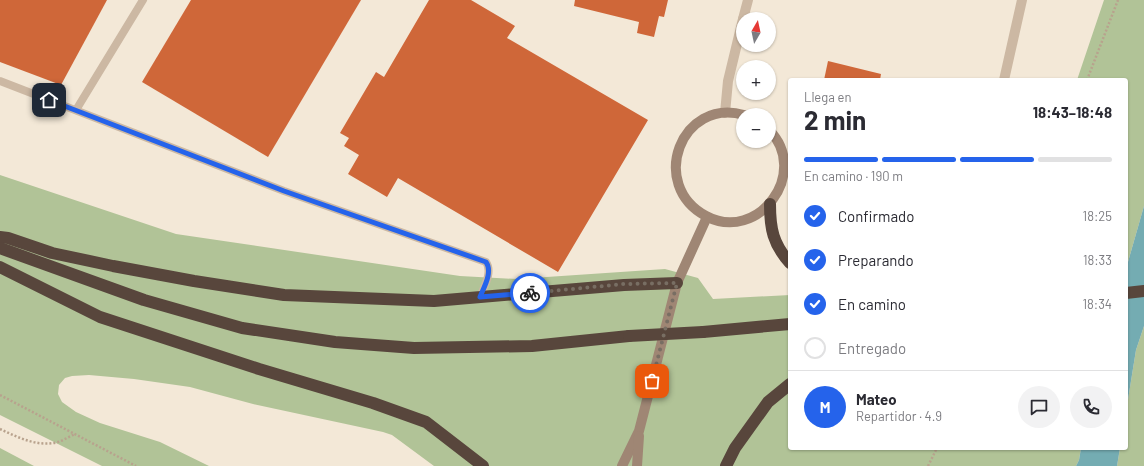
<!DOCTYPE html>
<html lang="es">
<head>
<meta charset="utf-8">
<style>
  body { margin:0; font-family:Barlow,sans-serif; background:#f2f2f3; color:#2b2b33; height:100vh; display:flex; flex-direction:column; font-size:15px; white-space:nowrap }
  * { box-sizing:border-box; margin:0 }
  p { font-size:13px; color:#7c7c81 }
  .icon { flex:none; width:22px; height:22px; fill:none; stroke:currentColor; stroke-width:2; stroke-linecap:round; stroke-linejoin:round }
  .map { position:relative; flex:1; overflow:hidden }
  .panel { position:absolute; left:788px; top:78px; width:340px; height:372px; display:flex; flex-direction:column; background:#fff; border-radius:4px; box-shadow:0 1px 3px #0004 }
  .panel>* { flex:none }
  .needle { width:26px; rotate:9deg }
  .fabs { position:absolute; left:736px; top:12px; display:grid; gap:8px }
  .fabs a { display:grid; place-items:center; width:40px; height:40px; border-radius:50%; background:#fff; box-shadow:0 1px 3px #0004; font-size:20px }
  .pin { position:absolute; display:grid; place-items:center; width:34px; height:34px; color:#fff; margin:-17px; border-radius:8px; box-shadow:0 2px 6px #0006 }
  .courier { position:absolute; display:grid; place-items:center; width:40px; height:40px; margin:-20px; border:3px solid #2563eb; border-radius:50%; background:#fff; color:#222; box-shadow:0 1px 5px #0007 }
  .overview em { font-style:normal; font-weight:700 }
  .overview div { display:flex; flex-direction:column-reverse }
  .overview { display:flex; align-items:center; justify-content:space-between; height:68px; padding:0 16px }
  h1 { font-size:26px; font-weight:700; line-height:30px }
  .bar { display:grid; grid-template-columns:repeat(4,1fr); gap:6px 4px; align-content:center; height:48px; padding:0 16px }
  .bar i { height:5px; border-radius:3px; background:#e1e1e2 }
  .bar .on { background:#2563eb }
  .bar p { grid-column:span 4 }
  .line { display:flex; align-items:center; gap:10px; padding:0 16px; border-top:1px solid #e1e1e2 }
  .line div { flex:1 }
  .round { display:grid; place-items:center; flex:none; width:42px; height:42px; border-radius:21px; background:#f2f2f3 }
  ol { padding:0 16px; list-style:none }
  li { display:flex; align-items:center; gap:12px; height:44px }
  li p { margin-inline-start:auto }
  li .icon { padding:4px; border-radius:50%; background:#2563eb; color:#fff; stroke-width:4 }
  li:last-child { color:#7c7c81 }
  li i { width:22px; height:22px; border:2px solid #e1e1e2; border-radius:50% }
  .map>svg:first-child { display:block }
</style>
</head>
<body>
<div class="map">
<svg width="1144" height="466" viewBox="0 0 1144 466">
  <rect width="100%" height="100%" fill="#f3e8d7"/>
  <g fill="#b1c397">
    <path d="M1104 0H1144V206L1126 269V80H1077Z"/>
    <path d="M0 175 176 234 460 276 517 279 665 269 698 278 713 299 790 295V448H1081L1079 460 1076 466H434L392 435 383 432 253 404 190 387 134 379 89 375 72 376 65 378 59 385 58 394 62 402 76 412 100 423 160 442 209 466H102L0 415Z"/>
    <path d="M1144 326V466H1117L1120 448H1126V412L1136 350Z"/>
    <path d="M0 448 34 466H0Z"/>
  </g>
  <g fill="#74acb2">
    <path d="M1144 206V326L1136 350 1126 412V269Z"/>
    <path d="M1081 448H1120L1117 466H1076L1079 460Z"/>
  </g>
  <g fill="#cf6739">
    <path d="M0 0H107L61 85 0 62Z"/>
    <path d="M191 0H361L268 157 142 82Z"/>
    <path d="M429 0H471L515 26 507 38 648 120 558 272 398 178 387 197 348 174 359 155 344 146 349 138 340 133 376 72 384 77Z"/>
    <path d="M575 0H668L664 17 659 16 654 37 637 33 639 22 574 6Z"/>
    <path d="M828 61 881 74 880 80H824Z"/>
  </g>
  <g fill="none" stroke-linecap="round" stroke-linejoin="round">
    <g stroke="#b8a28d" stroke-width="2.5" stroke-dasharray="2 2" stroke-linecap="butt">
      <path d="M1087 80 1118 0"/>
      <path d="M0 395 136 466"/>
      <path d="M0 429C17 437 35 446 54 443 61 442 68 437 75 434"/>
      <path d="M928 466 937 448"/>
    </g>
    <g stroke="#ccb8a3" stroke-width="8">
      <path d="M0 81 284 191 486 262C493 272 484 287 480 297"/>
      <path d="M76 110 143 0"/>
    </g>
    <g stroke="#ccb8a3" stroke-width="10">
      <path d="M743 19 748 0"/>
      <path d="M1004 80 1022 0"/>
      <path d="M725 113 728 81 743 19"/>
    </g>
    <g stroke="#9f8674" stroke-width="10">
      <path d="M744 115C681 97 648 185 706 216 758 244 811 172 769 130"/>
      <path d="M622 466 639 431 677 283 707 217"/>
      <path d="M637 466 639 436"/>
    </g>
    <g stroke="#58463c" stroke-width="12">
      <path d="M770 204C770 229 773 244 790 263"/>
      <path d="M0 237 8 238 52 253 113 266 194 281 284 295 434 301 624 285 677 283"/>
      <path d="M0 248 144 300 242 328 335 342 414 348 532 346 629 336"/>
      <path d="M0 267 100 317 259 369 373 403 426 422 483 466"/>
      <path d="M1126 293 1144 291"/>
      <path d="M703 332 790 324"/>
      <path d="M726 466 735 448 768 402 790 384"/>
    </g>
    <path stroke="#58463c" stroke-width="12" d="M629 336 703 332"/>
  </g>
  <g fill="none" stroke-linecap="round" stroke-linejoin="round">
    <path stroke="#786e63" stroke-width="4" stroke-dasharray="0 7.2" d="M530 293 624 284 677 283 652 381"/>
    <path stroke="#2563eb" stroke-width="5" d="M49 100 284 191 486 262C493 272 484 287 480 297L530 293"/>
  </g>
</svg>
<div class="fabs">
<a><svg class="needle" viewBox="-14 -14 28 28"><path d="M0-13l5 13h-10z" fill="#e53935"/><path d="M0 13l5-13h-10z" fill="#7c7c81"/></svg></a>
<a>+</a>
<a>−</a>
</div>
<div class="pin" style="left:652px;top:381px;background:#ea580c"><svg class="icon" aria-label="bag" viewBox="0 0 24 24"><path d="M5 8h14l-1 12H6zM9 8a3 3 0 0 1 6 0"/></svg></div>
<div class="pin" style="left:49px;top:100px;background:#1f2937"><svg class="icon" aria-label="home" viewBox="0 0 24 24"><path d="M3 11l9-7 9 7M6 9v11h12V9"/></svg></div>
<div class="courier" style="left:530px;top:293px"><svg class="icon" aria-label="bike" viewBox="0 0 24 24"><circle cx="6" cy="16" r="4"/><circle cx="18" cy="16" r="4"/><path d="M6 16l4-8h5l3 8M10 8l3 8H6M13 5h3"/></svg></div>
<section class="panel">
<div class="overview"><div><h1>2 min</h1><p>Llega en</p></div><em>18:43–18:48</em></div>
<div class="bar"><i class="on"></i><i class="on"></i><i class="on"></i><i></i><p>En camino · 190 m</p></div>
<ol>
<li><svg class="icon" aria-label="check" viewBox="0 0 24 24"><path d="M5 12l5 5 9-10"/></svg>Confirmado<p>18:25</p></li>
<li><svg class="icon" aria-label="check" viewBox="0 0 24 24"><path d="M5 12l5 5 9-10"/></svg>Preparando<p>18:33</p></li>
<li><svg class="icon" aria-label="check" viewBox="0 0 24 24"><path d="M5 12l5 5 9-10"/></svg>En camino<p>18:34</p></li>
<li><i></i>Entregado</li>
</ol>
<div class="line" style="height:72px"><b class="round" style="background:#2563eb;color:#fff">M</b><div><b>Mateo</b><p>Repartidor · 4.9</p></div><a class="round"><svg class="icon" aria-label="chat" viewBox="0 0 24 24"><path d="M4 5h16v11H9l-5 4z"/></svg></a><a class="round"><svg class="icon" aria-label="phone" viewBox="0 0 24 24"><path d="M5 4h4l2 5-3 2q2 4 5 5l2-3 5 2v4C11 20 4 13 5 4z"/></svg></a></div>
</section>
</div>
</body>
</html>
